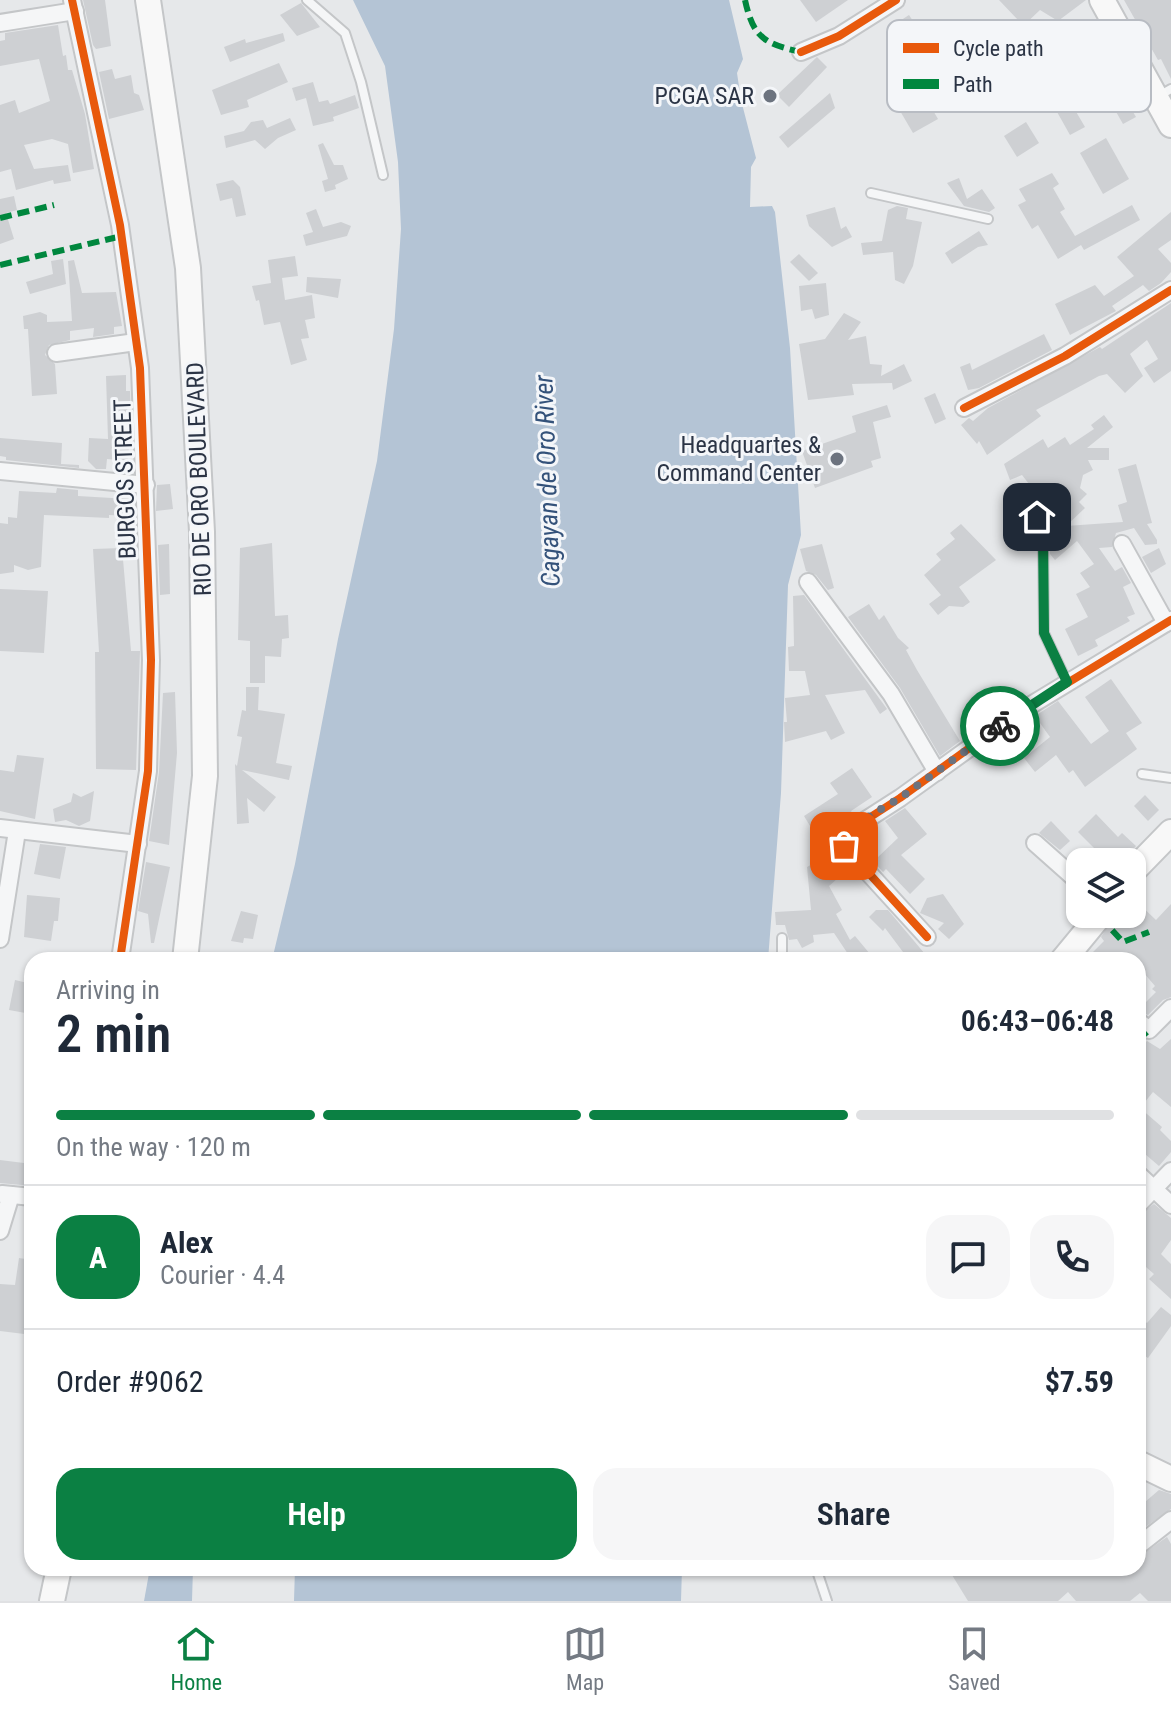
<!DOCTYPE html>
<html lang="en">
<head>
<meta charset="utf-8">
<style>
  body { margin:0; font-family:"Roboto Condensed",sans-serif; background:#f6f6f7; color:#1f2937; height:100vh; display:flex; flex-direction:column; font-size:30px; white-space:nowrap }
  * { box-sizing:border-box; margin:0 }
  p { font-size:26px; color:#747a83 }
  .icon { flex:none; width:44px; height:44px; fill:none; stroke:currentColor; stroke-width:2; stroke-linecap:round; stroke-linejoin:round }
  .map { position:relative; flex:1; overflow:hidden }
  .panel { position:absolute; left:24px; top:952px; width:1122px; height:624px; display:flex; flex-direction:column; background:#fff; border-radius:24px; box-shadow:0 2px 6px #0004 }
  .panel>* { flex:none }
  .controls { position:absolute; left:1066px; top:848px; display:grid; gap:16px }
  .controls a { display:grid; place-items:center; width:80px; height:80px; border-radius:16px; background:#fff; box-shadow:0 2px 6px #0004; font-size:40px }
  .pin { position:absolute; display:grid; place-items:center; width:68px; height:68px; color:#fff; margin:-34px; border-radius:16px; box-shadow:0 4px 12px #0006 }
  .courier { position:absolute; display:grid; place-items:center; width:80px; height:80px; margin:-40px; border:6px solid #0b8043; border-radius:50%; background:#fff; color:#222; box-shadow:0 2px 10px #0007 }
  .summary em { font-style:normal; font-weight:600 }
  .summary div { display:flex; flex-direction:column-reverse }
  .summary { display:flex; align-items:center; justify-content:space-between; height:136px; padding:0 32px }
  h1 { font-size:52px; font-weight:600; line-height:60px }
  .bar { display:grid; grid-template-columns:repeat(4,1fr); gap:12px 8px; align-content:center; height:96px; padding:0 32px }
  .bar i { height:10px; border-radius:6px; background:#e0e1e3 }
  .bar .active { background:#0b8043 }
  .bar p { grid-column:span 4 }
  .line { display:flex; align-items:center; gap:20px; padding:0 32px; border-top:2px solid #e0e1e3 }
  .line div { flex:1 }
  .round { display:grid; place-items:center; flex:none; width:84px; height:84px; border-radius:24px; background:#f6f6f7 }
  .button { display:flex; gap:16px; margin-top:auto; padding:16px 32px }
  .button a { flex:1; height:92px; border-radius:24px; background:#0b8043; color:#fff; font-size:32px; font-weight:600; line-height:92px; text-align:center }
  .button a+a { background:#f6f6f7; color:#1f2937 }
  .tab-bar { display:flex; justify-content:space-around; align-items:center; height:112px; border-top:2px solid #e0e1e3; background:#fff; font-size:22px; color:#747a83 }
  .tab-bar a { display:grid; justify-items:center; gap:4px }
  .tab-bar .active { color:#0b8043 }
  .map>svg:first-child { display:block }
</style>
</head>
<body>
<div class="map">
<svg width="1171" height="1601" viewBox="0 0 1171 1601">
  <rect width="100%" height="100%" fill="#e6e8ea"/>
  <g fill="#b4c4d5">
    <path d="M353 0H729L743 59 737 73 741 100 756 158 751 167 750 207 772 206 775 212 790 348 801 535 788 585 781 793 768 960H272L295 864 338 639 377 461 394 329 401 229 398 162 385 66Z"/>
    <path d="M150 1568H193L192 1601H144Z"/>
    <path d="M295 1568H682L681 1601H294Z"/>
  </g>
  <g fill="#ced0d3">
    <path d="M83 0H105L111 46 96 49 93 45Z"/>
    <path d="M800 0H848L816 22Z"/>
    <path d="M999 0H1086L1058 21 1040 10 979 68 954 86 929 51 970 20 987 45 1018 20Z"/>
    <path d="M1124 0H1171V79L1161 59 1158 60Z"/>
    <path d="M301 3 320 27 297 36 280 15Z"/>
    <path d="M909 15 931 48 910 61 889 28Z"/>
    <path d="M58 25 63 56 66 55 68 70H72L85 114 94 169 73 173 68 144 52 139 24 145 34 169 68 165 71 181 54 184 53 180 16 190 11 169 0 172V105L15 100 19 113 50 101 39 59 0 66V41L5 40V33Z"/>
    <path d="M283 33 285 41 230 62 224 47 245 39 246 43Z"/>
    <path d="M817 57 827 67 789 107 777 95Z"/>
    <path d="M279 63 288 82 247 100 249 107 221 115 212 90Z"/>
    <path d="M112 69 115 79 131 75 134 93 139 95 144 110 109 119 99 72Z"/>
    <path d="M313 82 319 102 328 100 330 104 355 95 359 108 333 117 334 121 313 126 306 98 296 101 292 88Z"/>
    <path d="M1094 87H1098L1102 95 1075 110 1085 127 1070 135 1052 103 1066 95 1070 101Z"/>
    <path d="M921 90 938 119 913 133 896 104Z"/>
    <path d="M830 93 835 108 788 148 779 137Z"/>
    <path d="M1123 95 1136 117 1123 124 1111 103Z"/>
    <path d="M290 118 296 130 278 138 265 149 255 140 226 148 224 136 244 131 251 122 263 120 267 128Z"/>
    <path d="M1026 122 1039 143 1017 157 1004 136Z"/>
    <path d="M1106 138 1129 179 1103 194 1080 153Z"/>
    <path d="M323 143 334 165H343L348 179 335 185 336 189 325 192 322 181 328 179 318 145Z"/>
    <path d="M1052 173 1059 184 1053 188 1065 209 1060 212 1075 236 1132 205 1140 220 1084 250 1081 245 1058 259 1038 225 1032 229 1018 205 1026 201 1019 189Z"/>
    <path d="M959 178 967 199 982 189 995 208 989 212 964 206 947 183Z"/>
    <path d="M233 180 240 187 246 215 236 217 232 198 220 201 216 184Z"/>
    <path d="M14 196 17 210 6 213 14 239 0 244V199Z"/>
    <path d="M897 206 908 208 906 219 922 222 913 266 904 284 895 280 893 252 863 255 861 243 882 241 888 210Z"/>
    <path d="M835 207 841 229 846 226 852 237 832 247 809 226 806 215Z"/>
    <path d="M316 209 323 227 341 222 351 226 347 236 306 246 303 235 313 232 306 213Z"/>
    <path d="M1171 212V240L1158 249 1171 263V272L1161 283 1149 291 1143 285 1112 306 1116 311 1070 335 1055 304 1095 285 1104 296 1134 276 1117 257Z"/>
    <path d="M979 231 988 245 978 247 952 264 945 253Z"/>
    <path d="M799 254 818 273 809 281 790 262Z"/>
    <path d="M295 256 298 276 282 278 285 300 312 295 315 318 305 320 309 338 301 339 307 360 291 365 280 322 264 325 259 300 256 301 252 286 271 283 268 260Z"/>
    <path d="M63 259 66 284 30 294 26 282 53 274 51 261Z"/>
    <path d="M74 260 82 293 116 292 122 326 114 327V334L93 337 94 328 70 331V340L49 345 45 355 55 364 57 394 32 396 28 329H24L23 316 40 312 47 315V322L72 321 68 261Z"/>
    <path d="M307 277 341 279 338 298 306 292Z"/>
    <path d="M826 283 829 315 815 319 812 309 801 311 799 286Z"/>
    <path d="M1171 303V371L1154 383 1144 368 1158 359 1147 340 1130 354 1143 376 1125 393 1107 374 1099 376 1036 410 1041 416 987 455 979 441 977 444 961 425 969 418 973 421 988 408 1100 347 1102 349Z"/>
    <path d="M844 313 861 322 848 340 866 336 870 364 882 365 881 376 904 364 912 381 893 390 892 383 852 384 854 395 808 400 799 344 825 339Z"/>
    <path d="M1044 334 1052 350 979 388 968 390 960 367 970 363 972 370Z"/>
    <path d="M126 375V391H130L132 445H129L128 461 107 459 106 469H96L88 461 89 438 108 439 106 376Z"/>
    <path d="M935 393 946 419 935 424 924 398Z"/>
    <path d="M887 405 891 417 873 422 881 458 871 461 873 467 815 488 802 451 856 432 852 416Z"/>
    <path d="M1104 415 1113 427 1087 448H1109V460H1088L1093 470 1083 475 1080 488 1087 494 1079 502 1085 508 1066 526 1123 522 1118 505 1127 502 1118 469 1136 464 1152 523 1147 524 1157 540V544L1145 545 1134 528 1116 533 1112 547 1099 548 1115 571 1122 567 1131 583 1123 587 1135 614 1127 617 1130 621 1095 640 1098 646 1078 656 1065 629 1088 617 1076 594 1090 587 1080 573 1094 564 1077 541 1055 560 1050 554V540L1060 531 1031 497 1036 493 1022 475 1010 480 1004 464 1043 439 1048 448 1065 437 1070 445 1094 429 1091 425Z"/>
    <path d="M0 438 62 443 61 464 79 465V468L6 460V457L0 456Z"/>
    <path d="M170 484 173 509 156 511 157 485Z"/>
    <path d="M57 488 78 490V496L129 499 128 516 109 515V518L44 515 41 567 28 570 14 565V572L0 574V523L8 524V517L17 518 19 491 56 493Z"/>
    <path d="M961 524 996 560 959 587 970 602 963 607 949 606 938 615 929 604 941 595 924 575 941 560 936 554 955 539 950 533Z"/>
    <path d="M272 543 275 616 288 615 289 638 282 639 281 657 265 656V683H250V641L238 640 240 548Z"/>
    <path d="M169 544 170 594 160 595 158 545Z"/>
    <path d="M822 544 834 588 828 590 816 575 806 571 800 549Z"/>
    <path d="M122 548 131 651H140L136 770 96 769 95 652H99L93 549Z"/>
    <path d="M1159 548 1166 564 1151 573 1142 557Z"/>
    <path d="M0 589 48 591 44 653 0 651Z"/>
    <path d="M804 595 887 709 880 714 865 690 825 695 845 733 831 740 826 731 785 742 784 722H787L785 698 810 695 805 671H789L788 647 794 646 793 596Z"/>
    <path d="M869 604 879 620 884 615 898 638 909 648 906 650 917 670 960 741 940 756 900 688 848 617Z"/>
    <path d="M1111 679 1142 723 1126 733 1137 749 1085 787 1073 770 1069 773 1056 755 1035 772 1024 758 1050 737 1035 716 1058 701 1091 744 1109 731 1085 697Z"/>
    <path d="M246 687H259L258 710 285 714 276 763 292 766 289 780 242 770 276 797 264 812 247 798 249 823 237 824 235 764 237 766 242 737 237 736 242 710 246 711Z"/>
    <path d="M175 692 177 753 169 845 149 841 159 772 163 693Z"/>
    <path d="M17 755 44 758 35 819 0 811V770L14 772Z"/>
    <path d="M852 768 872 797 851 811 853 815 837 825 833 836 821 844 804 816 838 794 830 783Z"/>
    <path d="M94 791 90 821 79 826 66 820 55 822 53 809 71 802 73 793 81 797Z"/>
    <path d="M1145 795 1159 810 1148 821 1134 806Z"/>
    <path d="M905 808 927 834 901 855 925 879 910 894 886 869 883 872 873 861 875 859 855 842 864 834 877 858 898 838 885 821Z"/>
    <path d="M1096 814 1118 837 1122 833 1136 846 1121 862H1084L1095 849 1078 832Z"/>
    <path d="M1051 821 1070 841 1060 850 1039 833Z"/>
    <path d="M40 844 66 847 60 879 34 874Z"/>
    <path d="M829 855 838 878 829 886 842 910 836 914 850 940 855 936 875 960H852L834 933 813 935 814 942 802 948 797 939 789 940 785 925H776L775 912 811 910 807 867Z"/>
    <path d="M146 862 170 867 154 943H151L148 914 138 911Z"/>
    <path d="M943 894 964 924 949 939 938 929 944 923 920 913 927 898Z"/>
    <path d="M27 895 60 898 58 921H54L51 941 24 937Z"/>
    <path d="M1136 901 1156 920 1171 904V997L1163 1000 1148 1015 1138 1010 1156 992 1152 989 1155 986 1138 966V960H1085L1104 941 1101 937 1116 914H1132V905Z"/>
    <path d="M876 910H888L930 960H909L885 928 883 931 869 917Z"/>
    <path d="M241 911 258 915 253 939 244 938 243 943 231 941Z"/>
    <path d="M15 980 32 984 31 1014 9 1010Z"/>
    <path d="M1171 1039V1107L1153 1092 1140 1108 1162 1127 1160 1130 1171 1141V1152L1159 1166 1138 1148V1050L1147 1041 1160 1049Z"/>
    <path d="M0 1160 32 1164V1186L0 1183Z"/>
    <path d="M1154 1204 1171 1218V1240L1161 1254 1171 1264V1299L1149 1279 1154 1274 1138 1260V1216Z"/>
    <path d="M19 1258 32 1260V1335L0 1331V1284L15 1285Z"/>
    <path d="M1161 1307 1171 1315V1326L1148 1358 1145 1356 1138 1366V1316L1147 1323Z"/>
    <path d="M1159 1490 1171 1494V1509L1138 1532V1508Z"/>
    <path d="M1167 1537 1171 1544V1601H1148L1140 1593 1130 1601H1076L1068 1592 1058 1601H968L952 1575 962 1568H1138V1557Z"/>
  </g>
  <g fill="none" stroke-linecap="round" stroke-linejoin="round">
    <g stroke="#c4c6c8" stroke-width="12">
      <g id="lane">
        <path d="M307 0 345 33 361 82 383 175"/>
        <path d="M1157 97 1171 89"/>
        <path d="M871 193 988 219"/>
        <path d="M1037 517 1043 535 1044 633 1067 682"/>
        <path d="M1142 774 1171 778"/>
        <path d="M782 938V960"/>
        <path d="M816 1568 827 1601"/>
      </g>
    </g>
    <g stroke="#c4c6c8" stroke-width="20">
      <g id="street">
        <path d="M72 0 120 225 140 368 151 660 148 771 120 960"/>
        <path d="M0 23 75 11"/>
        <path d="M801 52 839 36 896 0"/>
        <path d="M56 353 136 342"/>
        <path d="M964 408 1065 356 1171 290"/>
        <path d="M0 471 146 485"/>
        <path d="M1122 544 1166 623"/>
        <path d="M808 582 891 694 937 772"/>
        <path d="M0 828 138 844"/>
        <path d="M1035 843 1080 883"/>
        <path d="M927 937 844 846V834L900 798 1018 713 1171 620"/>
        <path d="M0 939 17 831"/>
        <path d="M1138 1021 1149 1030 1171 1008"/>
        <path d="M1138 1174 1171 1205"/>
        <path d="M2 1194 32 1197"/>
        <path d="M1138 1205 1171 1171"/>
        <path d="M0 1231 11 1195"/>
        <path d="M1138 1546 1171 1520"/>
      </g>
    </g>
    <g stroke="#c4c6c8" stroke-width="28">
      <g id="secondary">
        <path d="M148 0 188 268 202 532 205 776 185 960"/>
        <path d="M1102 0 1171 125"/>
        <path d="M1132 872 1171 832"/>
        <path d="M1063 960 1101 914"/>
        <path d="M1138 1463 1171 1479"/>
        <path d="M52 1601 59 1568"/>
      </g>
    </g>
    <use href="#lane" stroke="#f5f6f7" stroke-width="8"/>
    <use href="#street" stroke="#f5f6f7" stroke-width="16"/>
    <use href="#secondary" stroke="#f8f8f8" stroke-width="24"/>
    <g stroke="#00873e" stroke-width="6" stroke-dasharray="12 6" stroke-linecap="butt">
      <path d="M745 0C753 37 764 44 801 52"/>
      <path d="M0 218 54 205"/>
      <path d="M0 265 122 236"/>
      <path d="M1100 917 1123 942 1149 932"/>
      <path d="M1138 1000 1140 999"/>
      <path d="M1138 1040 1149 1030"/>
    </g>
    <g stroke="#f4f6f9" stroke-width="13">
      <g id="cycleway">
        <path d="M72 0 120 225 140 368 151 660 148 771 120 960"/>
        <path d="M801 52 839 36 896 0"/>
        <path d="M964 408 1065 356 1171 290"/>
        <path d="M927 937 844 846V834L900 798 1018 713 1171 620"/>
      </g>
    </g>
    <use href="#cycleway" stroke="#e8590c" stroke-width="8"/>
  </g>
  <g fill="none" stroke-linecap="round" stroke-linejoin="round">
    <path stroke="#6c737f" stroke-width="8" stroke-dasharray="0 14.4" d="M844 846 842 839 849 828 900 798 1000 726"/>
    <path stroke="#0b8043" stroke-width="10" d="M1000 726 1067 682 1044 633 1043 535 1037 517"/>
  </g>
  <g fill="#6c737f" stroke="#f4f6f9" stroke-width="3">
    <circle cx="770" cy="96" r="8"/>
    <circle cx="837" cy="459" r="8"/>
  </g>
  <g text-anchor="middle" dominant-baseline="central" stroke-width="6" stroke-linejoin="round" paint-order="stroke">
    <g font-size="24" fill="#2b3445" stroke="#f4f6f9" text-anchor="end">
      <text x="754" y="96">PCGA SAR</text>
      <text x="821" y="445">Headquartes &amp;<tspan x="821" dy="28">Command Center</tspan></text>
    </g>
    <g font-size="24" fill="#2b3445" stroke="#f4f6f9">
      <text transform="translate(125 479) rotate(-92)">BURGOS STREET</text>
      <text transform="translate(199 479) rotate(-92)">RIO DE ORO BOULEVARD</text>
    </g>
    <g font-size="26" font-style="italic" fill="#34527a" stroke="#f4f6f9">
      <text transform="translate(547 481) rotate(-92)">Cagayan de Oro River</text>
    </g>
  </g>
  <rect x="887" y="20" width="264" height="92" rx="12" fill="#f4f6f9" stroke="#b8bcc3" stroke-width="2"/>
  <rect x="903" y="43" width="36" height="10" fill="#e8590c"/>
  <rect x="903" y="79" width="36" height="10" fill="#00873e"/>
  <g font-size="22" fill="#2b3445">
    <text x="953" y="56">Cycle path</text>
    <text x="953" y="92">Path</text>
  </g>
</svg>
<div class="controls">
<a><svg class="icon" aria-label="layers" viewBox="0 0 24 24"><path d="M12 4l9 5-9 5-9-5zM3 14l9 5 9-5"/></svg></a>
</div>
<div class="pin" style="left:844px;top:846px;background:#ea580c"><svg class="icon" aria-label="bag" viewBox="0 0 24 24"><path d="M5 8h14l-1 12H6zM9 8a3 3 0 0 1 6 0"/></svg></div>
<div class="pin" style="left:1037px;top:517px;background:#1f2937"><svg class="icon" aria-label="home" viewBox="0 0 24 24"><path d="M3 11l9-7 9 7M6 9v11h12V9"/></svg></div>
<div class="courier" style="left:1000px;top:726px"><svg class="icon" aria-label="bike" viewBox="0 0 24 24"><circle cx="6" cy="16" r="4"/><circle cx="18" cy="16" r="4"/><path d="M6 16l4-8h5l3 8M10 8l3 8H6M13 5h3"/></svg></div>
<section class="panel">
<div class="summary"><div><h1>2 min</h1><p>Arriving in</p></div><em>06:43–06:48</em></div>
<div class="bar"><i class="active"></i><i class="active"></i><i class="active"></i><i></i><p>On the way · 120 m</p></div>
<div class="line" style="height:144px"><b class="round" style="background:#0b8043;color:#fff">A</b><div><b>Alex</b><p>Courier · 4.4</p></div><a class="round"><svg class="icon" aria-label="chat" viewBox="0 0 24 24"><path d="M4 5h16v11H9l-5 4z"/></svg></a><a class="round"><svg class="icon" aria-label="phone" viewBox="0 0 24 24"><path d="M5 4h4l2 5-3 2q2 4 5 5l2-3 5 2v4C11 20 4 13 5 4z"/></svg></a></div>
<div class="line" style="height:104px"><div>Order #9062</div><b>$7.59</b></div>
<div class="button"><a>Help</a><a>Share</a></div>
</section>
</div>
<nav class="tab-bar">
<a class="active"><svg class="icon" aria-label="home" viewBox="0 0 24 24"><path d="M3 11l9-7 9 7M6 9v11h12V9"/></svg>Home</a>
<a><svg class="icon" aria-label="map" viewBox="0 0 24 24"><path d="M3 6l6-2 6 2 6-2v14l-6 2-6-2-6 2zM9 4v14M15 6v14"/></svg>Map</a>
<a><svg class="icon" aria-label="saved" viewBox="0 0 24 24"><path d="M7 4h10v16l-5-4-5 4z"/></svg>Saved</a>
</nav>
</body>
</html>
